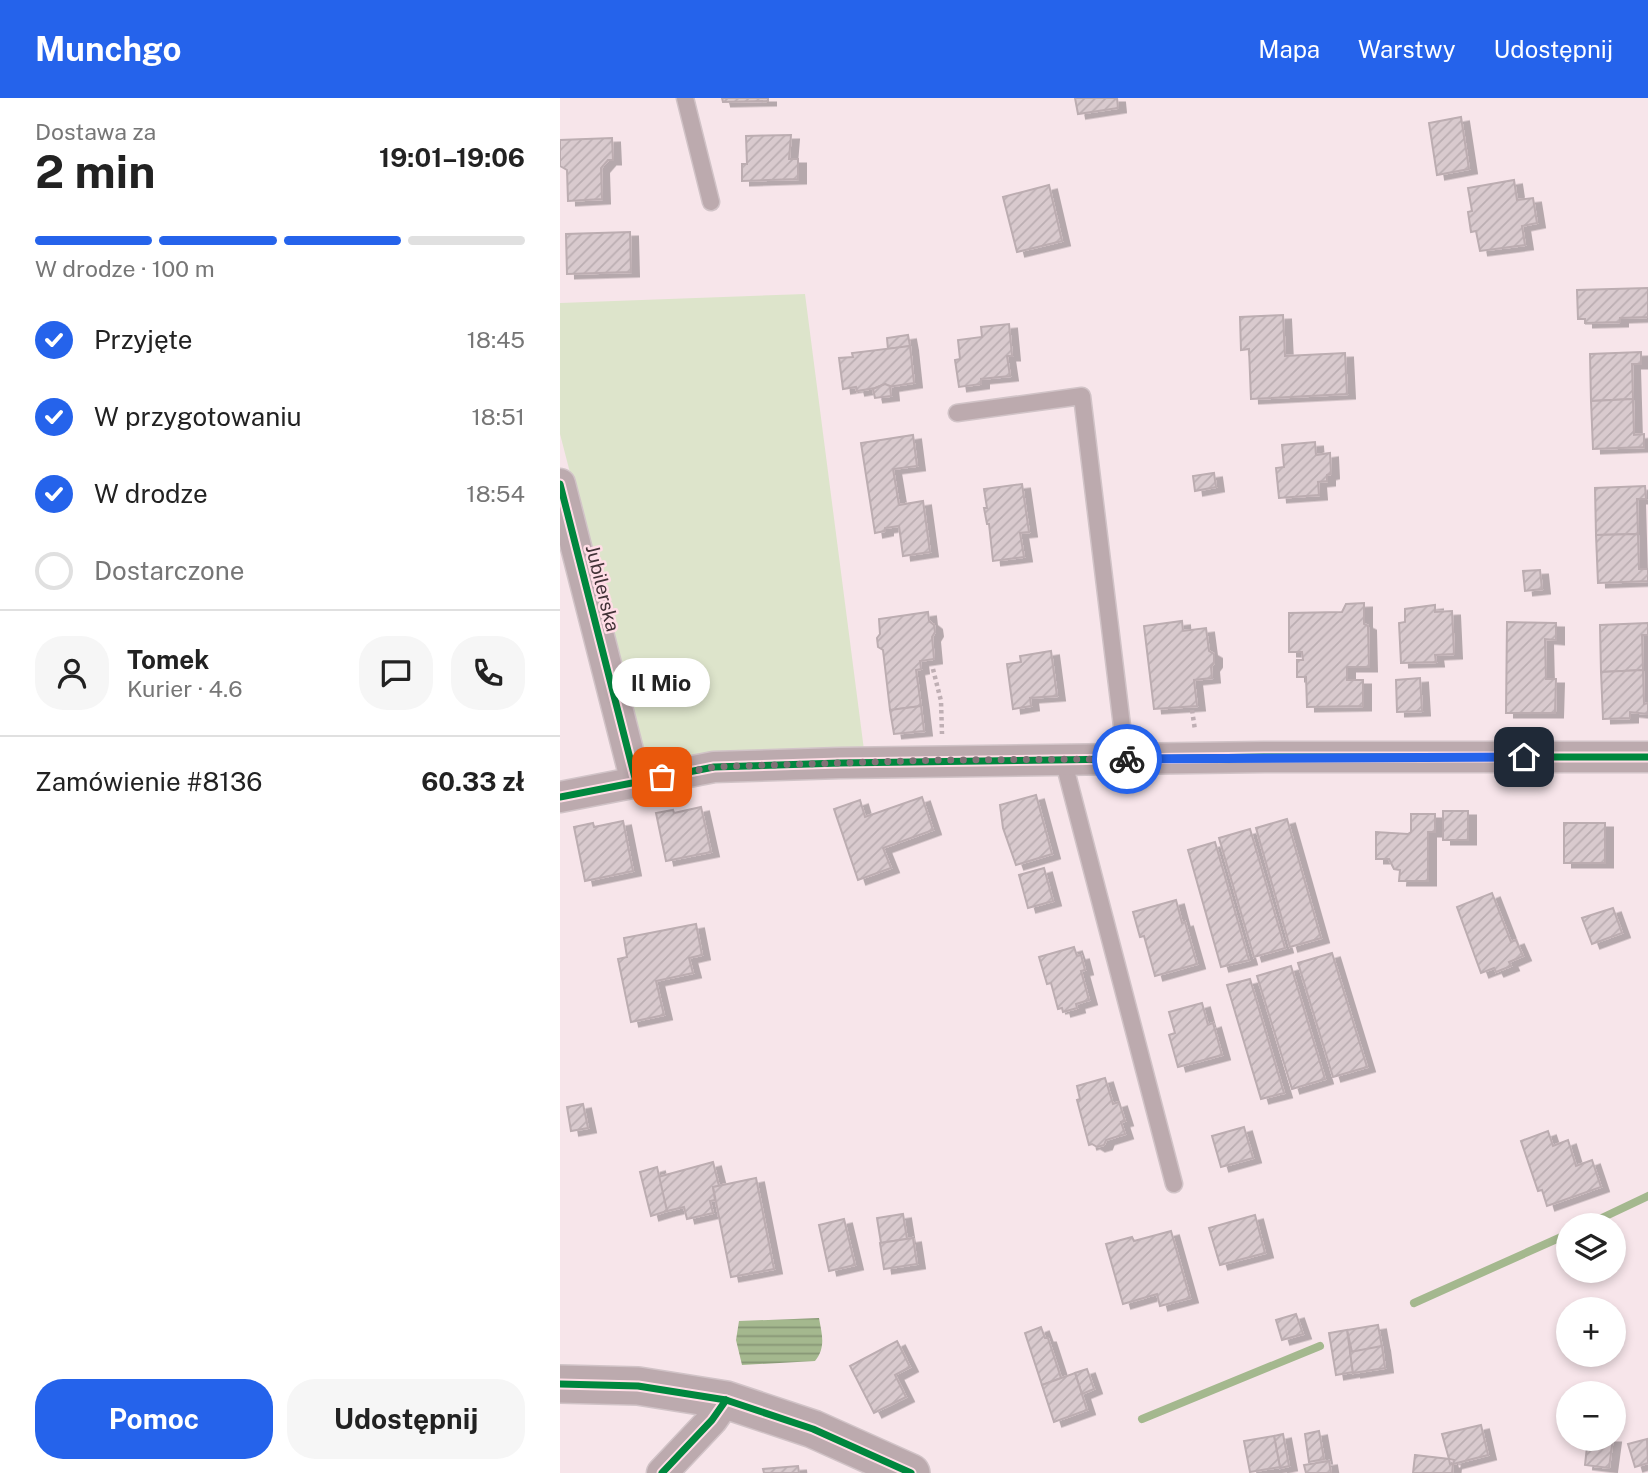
<!DOCTYPE html>
<html lang="pl">
<head>
<meta charset="utf-8">
<style>
  body { margin:0; font-family:"Public Sans",sans-serif; background:#f6f6f6; color:#222; height:100vh; display:flex; flex-direction:column; font-size:26px; white-space:nowrap }
  * { box-sizing:border-box; margin:0 }
  p { font-size:23px; color:#767676 }
  .icon { flex:none; width:38px; height:38px; fill:none; stroke:currentColor; stroke-width:2; stroke-linecap:round; stroke-linejoin:round }
  .map { position:relative; flex:1; overflow:hidden }
  .sheet { display:flex; flex-direction:column; background:#fff; width:560px }
  .sheet>* { flex:none }
  .fabs { position:absolute; left:996px; top:1115px; display:grid; gap:14px }
  .fabs a { display:grid; place-items:center; width:70px; height:70px; border-radius:50%; background:#fff; box-shadow:0 4px 10px #0003; font-size:35px }
  .pin { position:absolute; display:grid; place-items:center; width:60px; height:60px; color:#fff; margin:-30px; border-radius:14px; box-shadow:0 4px 10px #0006 }
  .courier { position:absolute; display:grid; place-items:center; width:70px; height:70px; margin:-35px; border:5px solid #2563eb; border-radius:50%; background:#fff; color:#222; box-shadow:0 2px 9px #0007 }
  .bubble { position:absolute; height:49px; border-radius:24px; background:#fff; box-shadow:0 4px 10px #0003; font-size:23px; font-weight:700; line-height:49px; text-align:center }
  .summary em { font-style:normal; font-weight:700 }
  .summary div { display:flex; flex-direction:column-reverse }
  .summary { display:flex; align-items:center; justify-content:space-between; height:119px; padding:0 35px }
  h1 { font-size:46px; font-weight:700; line-height:52px }
  .bar { display:grid; grid-template-columns:repeat(4,1fr); gap:10px 7px; align-content:center; height:84px; padding:0 35px }
  .bar i { height:9px; border-radius:5px; background:#e0e0e0 }
  .bar .current { background:#2563eb }
  .bar p { grid-column:span 4 }
  .line { display:flex; align-items:center; gap:18px; padding:0 35px; border-top:2px solid #e0e0e0 }
  .line div { flex:1 }
  .round { display:grid; place-items:center; flex:none; width:74px; height:74px; border-radius:28px; background:#f6f6f6 }
  ol { padding:0 35px; list-style:none }
  li { display:flex; align-items:center; gap:21px; height:77px }
  li p { margin-inline-start:auto }
  li .icon { padding:7px; border-radius:50%; background:#2563eb; color:#fff; stroke-width:4 }
  li:last-child { color:#767676 }
  li i { width:38px; height:38px; border:4px solid #e0e0e0; border-radius:50% }
  .cta { display:flex; gap:14px; margin-top:auto; padding:14px 35px }
  .cta a { flex:1; height:80px; border-radius:28px; background:#2563eb; color:#fff; font-size:28px; font-weight:700; line-height:80px; text-align:center }
  .cta a+a { background:#f6f6f6; color:#222 }
  header { display:flex; align-items:center; gap:42px; box-sizing:border-box; height:98px; padding:0 35px; background:#2563eb; color:#fff }
  header strong { font-size:33px }
  nav { display:flex; gap:38px; margin-inline-start:auto; font-size:24px }
  main { display:flex; flex:1; min-height:0 }
  .map>svg:first-child { display:block }
</style>
</head>
<body>
<header>
<strong>Munchgo</strong>
<nav><a>Mapa</a><a>Warstwy</a><a>Udostępnij</a></nav>
</header>
<main>
<section class="sheet">
<div class="summary"><div><h1>2 min</h1><p>Dostawa za</p></div><em>19:01–19:06</em></div>
<div class="bar"><i class="current"></i><i class="current"></i><i class="current"></i><i></i><p>W drodze · 100 m</p></div>
<ol>
<li><svg class="icon" aria-label="check" viewBox="0 0 24 24"><path d="M5 12l5 5 9-10"/></svg>Przyjęte<p>18:45</p></li>
<li><svg class="icon" aria-label="check" viewBox="0 0 24 24"><path d="M5 12l5 5 9-10"/></svg>W przygotowaniu<p>18:51</p></li>
<li><svg class="icon" aria-label="check" viewBox="0 0 24 24"><path d="M5 12l5 5 9-10"/></svg>W drodze<p>18:54</p></li>
<li><i></i>Dostarczone</li>
</ol>
<div class="line" style="height:126px"><a class="round"><svg class="icon" aria-label="person" viewBox="0 0 24 24"><circle cx="12" cy="8" r="4"/><path d="M4 21q1-7 8-7t8 7"/></svg></a><div><b>Tomek</b><p>Kurier · 4.6</p></div><a class="round"><svg class="icon" aria-label="chat" viewBox="0 0 24 24"><path d="M4 5h16v11H9l-5 4z"/></svg></a><a class="round"><svg class="icon" aria-label="phone" viewBox="0 0 24 24"><path d="M5 4h4l2 5-3 2q2 4 5 5l2-3 5 2v4C11 20 4 13 5 4z"/></svg></a></div>
<div class="line" style="height:91px"><div>Zamówienie #8136</div><b>60.33 zł</b></div>
<div class="cta"><a>Pomoc</a><a>Udostępnij</a></div>
</section>
<div class="map">
<svg width="1088" height="1375" viewBox="0 0 1088 1375">
  <defs>
    <pattern id="water-rules" width="6" height="5" patternUnits="userSpaceOnUse" patternTransform="scale(1.75)"><rect width="6" height="5" fill="#a4b88e"/><path d="M0 2.5h6" fill="none" stroke="#879675"/></pattern>
    <pattern id="building-hatch" width="6" height="6" patternUnits="userSpaceOnUse" patternTransform="scale(1.75)"><rect width="6" height="6" fill="#d9cace"/><path d="M-1 1l2-2M0 6l6-6M5 7l2-2" fill="none" stroke="#bbaeb2"/></pattern>
    <filter id="shadow"><feDropShadow dx="8" dy="4.5" stdDeviation="0" flood-color="#0004"/></filter>
  </defs>
  <rect width="100%" height="100%" fill="#f7e5ea"/>
  <path fill="#dde4cb" d="M245 196 304 652 174 654 85 664 0 336V205Z"/>
  <path fill="url(#water-rules)" d="M259 1220C262 1237 266 1249 255 1263L182 1267 176 1242 179 1223Z"/>
  <g fill="none" stroke-linecap="round" stroke-linejoin="round">
    <g stroke="#a4b88e" stroke-width="8">
      <path d="M1027 1127 1088 1098"/>
      <path d="M854 1205 1008 1136"/>
      <path d="M582 1321 760 1248"/>
    </g>
  </g>
  <g fill="url(#building-hatch)" stroke="#bcadb1" stroke-width="2" filter="url(#shadow)">
    <path d="M162 0H208V3L163 4Z"/>
    <path d="M515 0H557L558 10 518 16Z"/>
    <path d="M901 19 909 71 877 77 869 25Z"/>
    <path d="M231 37 229 61H238V81L182 83V66H187L186 38Z"/>
    <path d="M52 40 53 62H48L41 70 42 101 8 103 7 72 0 68V42Z"/>
    <path d="M954 82 957 102 973 100 977 125 962 128 965 147 920 153 916 133 911 134 908 114 912 113 908 90Z"/>
    <path d="M489 87 502 143 457 154 443 99Z"/>
    <path d="M70 134 71 174 7 176 6 136Z"/>
    <path d="M1088 190V219L1060 220V224L1025 225V221H1018L1017 192Z"/>
    <path d="M723 217 725 258 785 255 787 296 691 301 689 251 681 252 680 219Z"/>
    <path d="M449 226 452 258H447L450 278 421 281V286L399 289 395 262 400 261 398 242 422 239 421 229Z"/>
    <path d="M348 237 350 248 328 251 327 240Z"/>
    <path d="M350 248 354 285 328 289 325 286 315 290 297 293 296 289 283 291 279 260 293 259 292 255Z"/>
    <path d="M1081 254V266H1072L1073 301 1031 303 1030 256Z"/>
    <path d="M325 286 330 288 331 298 315 300 313 291Z"/>
    <path d="M1073 301 1074 337 1084 336V349L1033 351 1031 303Z"/>
    <path d="M353 337 357 368 333 371 339 407 363 403 370 454 343 458 339 428 325 430V433L315 435 301 345Z"/>
    <path d="M755 344 756 357 770 355 771 376 767 377V383L758 384 759 397 719 400 716 370 724 369 722 347Z"/>
    <path d="M654 375 656 389 635 393 633 378Z"/>
    <path d="M462 386 469 434 460 435 464 459 433 463 429 426H427L424 410H427L424 391Z"/>
    <path d="M1085 388 1086 401H1077L1078 436 1036 437 1035 390Z"/>
    <path d="M1078 436 1079 471H1088V483L1038 485 1036 437Z"/>
    <path d="M980 472 982 491 965 493 963 473Z"/>
    <path d="M804 505V526L808 528 809 569H787V582H803V608L747 609 746 579H737V562H743L742 554H729V515L782 514 786 506Z"/>
    <path d="M875 507V514L892 513 894 556 875 557 876 564 841 565 839 525 845 524V511Z"/>
    <path d="M368 514 369 523 374 527 375 534 372 539 374 561 360 563 361 571 356 572 361 608 330 612 323 552 318 549 317 540 320 536 319 521Z"/>
    <path d="M622 523 623 533 646 530 649 553 654 556V565L651 569 652 580 634 582 637 608 594 611 584 528Z"/>
    <path d="M947 524 996 525V542L985 541 986 581H996L995 615H946Z"/>
    <path d="M1088 525V537H1082L1083 572 1041 574 1040 527Z"/>
    <path d="M491 553 497 598 470 600 471 608 453 611 447 566 461 564 460 558Z"/>
    <path d="M1083 572 1084 606 1088 605V616L1070 614V620L1043 621 1041 574Z"/>
    <path d="M860 580 862 613 837 614 836 582Z"/>
    <path d="M361 608 364 633 334 636 330 612Z"/>
    <path d="M476 697 492 756 456 767 443 730 440 707Z"/>
    <path d="M362 699 373 732 323 750 331 770 298 782 274 711 300 702 305 719Z"/>
    <path d="M141 709 151 754 106 763 96 715 113 712 114 715Z"/>
    <rect x="883" y="713" width="25" height="29"/>
    <path d="M851 716H875V734H868V783H839L840 772 834 771 829 761H816V734L848 736 851 734Z"/>
    <path d="M727 721 761 840 730 849 696 730Z"/>
    <path d="M63 723 73 773 25 783 14 729 33 725 34 729Z"/>
    <rect x="1004" y="725" width="41" height="40"/>
    <path d="M690 731 725 850 694 859 659 740Z"/>
    <path d="M655 744 689 862 661 869 628 752Z"/>
    <path d="M484 770 493 803 468 810 459 777Z"/>
    <path d="M932 795 951 844 956 842 963 858 949 864 951 868 936 874 934 870 921 875 897 809Z"/>
    <path d="M616 802 622 825 625 824 637 866 595 878 584 838 580 839 573 814Z"/>
    <path d="M1053 810 1062 835 1032 846 1022 820Z"/>
    <path d="M136 826 142 857 129 860 133 875 96 883 104 917 71 924 58 861 67 859 64 840Z"/>
    <path d="M514 849 517 858 521 857 525 872 521 873 529 902 516 906 517 910 503 914 502 910 498 911 491 885 487 886 479 859Z"/>
    <path d="M772 855 807 969 773 979 738 865Z"/>
    <path d="M731 868 765 981 732 991 697 878Z"/>
    <path d="M690 881 724 995 701 1001 667 887Z"/>
    <path d="M642 905 648 927 653 925 662 957 618 969 609 937 615 935 609 914Z"/>
    <path d="M545 980 553 1006 559 1004 565 1023 561 1024 565 1036 546 1042 544 1047 537 1049 532 1046 529 1047 517 1002 520 1001 517 988Z"/>
    <path d="M23 1006 28 1030 11 1033 7 1009Z"/>
    <path d="M684 1029 693 1060 661 1069 652 1038Z"/>
    <path d="M988 1033 993 1048 1008 1042 1016 1068 1032 1062 1041 1089 987 1108 982 1092 978 1093 961 1043Z"/>
    <path d="M153 1064 159 1088 153 1089 155 1102 150 1103 153 1115 127 1121 124 1109 107 1113 98 1079Z"/>
    <path d="M97 1069 107 1113 91 1118 80 1074Z"/>
    <path d="M196 1080 214 1171 171 1179 153 1089Z"/>
    <path d="M343 1116 347 1141 321 1145 317 1120Z"/>
    <path d="M695 1117 705 1155 660 1167 649 1130Z"/>
    <path d="M284 1121 295 1167 269 1173 259 1127Z"/>
    <path d="M611 1133 630 1200 600 1208 597 1196 563 1206 546 1146 572 1139 574 1143Z"/>
    <path d="M353 1140 357 1166 324 1171 320 1145Z"/>
    <path d="M736 1216 743 1236 722 1242 716 1222Z"/>
    <path d="M818 1227 822 1249 792 1254 787 1232Z"/>
    <path d="M481 1229 485 1240H488L501 1280 482 1287 465 1235Z"/>
    <path d="M787 1232 793 1274 776 1277 769 1235Z"/>
    <path d="M337 1243 350 1269 335 1277 346 1299 314 1315 290 1268Z"/>
    <path d="M822 1248 825 1270 793 1275 790 1254Z"/>
    <path d="M527 1271 534 1291 522 1296 515 1275Z"/>
    <path d="M515 1275 527 1312 494 1324 482 1287Z"/>
    <path d="M921 1327 928 1357 893 1366 894 1362 889 1361 882 1336Z"/>
    <path d="M759 1333 764 1361 749 1364 745 1336Z"/>
    <path d="M723 1336 729 1368 720 1370 714 1338Z"/>
    <path d="M714 1338 720 1369 690 1374 684 1343Z"/>
    <path d="M1028 1340H1053L1049 1370 1025 1367Z"/>
    <path d="M1087 1341 1088 1365 1075 1369 1068 1346Z"/>
    <path d="M855 1357 889 1361 890 1366H893L892 1375H853Z"/>
    <path d="M769 1363 771 1375H746L744 1367Z"/>
    <path d="M238 1368 239 1375H204L203 1371Z"/>
  </g>
  <g fill="none" stroke-linecap="round" stroke-linejoin="round">
    <g stroke="#d1c3c7" stroke-width="19">
      <g id="service">
        <path d="M125 0 151 104"/>
        <path d="M397 315 522 298 566 661"/>
        <path d="M503 661 614 1086"/>
      </g>
    </g>
    <g stroke="#d1c3c7" stroke-width="33">
      <g id="minor">
        <path d="M0 386 76 684"/>
        <path d="M0 699 154 669 280 665 704 659H1088"/>
        <path d="M102 1375 152 1322 166 1302"/>
      </g>
    </g>
    <g stroke="#d1c3c7" stroke-width="40">
      <path id="tertiary" d="M0 1286 78 1288 166 1302 253 1331 351 1375"/>
    </g>
    <g stroke="#bfafb4" stroke-width="4.5" stroke-dasharray="3.5 3.5" stroke-linecap="butt">
      <path d="M373 571 381 603 382 636"/>
      <path d="M632 612 635 632"/>
    </g>
    <use href="#service" stroke="#bcaaae" stroke-width="16"/>
    <use href="#minor" stroke="#bcaaae" stroke-width="30"/>
    <use href="#tertiary" stroke="#bcaaae" stroke-width="37"/>
    <g stroke="#ffdde6" stroke-width="11">
      <g id="cycleway">
        <path d="M0 386 76 684"/>
        <path d="M0 699 154 669 280 665 704 659H1088"/>
        <path d="M0 1286 78 1288 166 1302 253 1331 351 1375"/>
        <path d="M102 1375 152 1322 166 1302"/>
      </g>
    </g>
    <use href="#cycleway" stroke="#00873e" stroke-width="7"/>
  </g>
  <g fill="none" stroke-linecap="round" stroke-linejoin="round">
    <path stroke="#817176" stroke-width="7" stroke-dasharray="0 12.6" d="M102 679 154 669 179 668 382 662 567 661"/>
    <path stroke="#2563eb" stroke-width="9" d="M567 661 964 659"/>
  </g>
  <g text-anchor="middle" dominant-baseline="central" stroke-width="5" stroke-linejoin="round" paint-order="stroke">
    <g font-size="19" fill="#423237" stroke="#ffdde6">
      <text transform="translate(43 490) rotate(76)">Jubilerska</text>
    </g>
  </g>
</svg>
<div class="fabs">
<a><svg class="icon" aria-label="layers" viewBox="0 0 24 24"><path d="M12 4l9 5-9 5-9-5zM3 14l9 5 9-5"/></svg></a>
<a>+</a>
<a>−</a>
</div>
<div class="pin" style="left:102px;top:679px;background:#ea580c"><svg class="icon" aria-label="bag" viewBox="0 0 24 24"><path d="M5 8h14l-1 12H6zM9 8a3 3 0 0 1 6 0"/></svg></div>
<div class="pin" style="left:964px;top:659px;background:#1f2937"><svg class="icon" aria-label="home" viewBox="0 0 24 24"><path d="M3 11l9-7 9 7M6 9v11h12V9"/></svg></div>
<div class="courier" style="left:567px;top:661px"><svg class="icon" aria-label="bike" viewBox="0 0 24 24"><circle cx="6" cy="16" r="4"/><circle cx="18" cy="16" r="4"/><path d="M6 16l4-8h5l3 8M10 8l3 8H6M13 5h3"/></svg></div>
<div class="bubble" style="left:52px;top:560px;width:98px">Il Mio</div>
</div>
</main>
</body>
</html>
